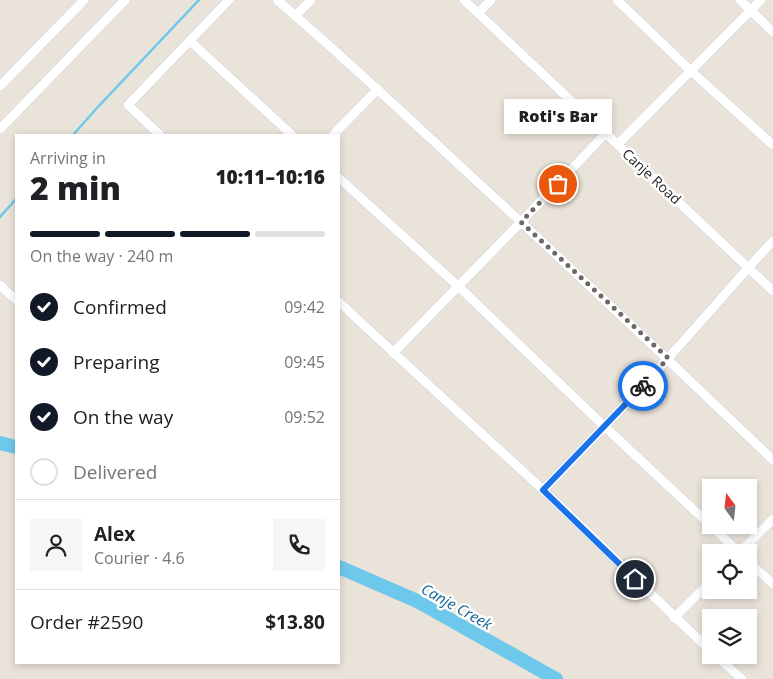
<!DOCTYPE html>
<html lang="en">
<head>
<meta charset="utf-8">
<style>
  body { margin:0; font-family:"Open Sans",sans-serif; background:#f6f6f6; color:#202124; height:100vh; display:flex; flex-direction:column; font-size:19px; white-space:nowrap }
  * { box-sizing:border-box; margin:0 }
  p { font-size:16px; color:#757577 }
  .icon { flex:none; width:28px; height:28px; fill:none; stroke:currentColor; stroke-width:2; stroke-linecap:round; stroke-linejoin:round }
  .map { position:relative; flex:1; overflow:hidden }
  .details { position:absolute; left:15px; top:134px; width:325px; height:530px; display:flex; flex-direction:column; background:#fff; border-radius:0px; box-shadow:0 2px 8px #0003 }
  .details>* { flex:none }
  .needle { width:32px; rotate:345deg }
  .tools { position:absolute; left:702px; top:479px; display:grid; gap:10px }
  .tools a { display:grid; place-items:center; width:55px; height:55px; border-radius:0px; background:#fff; box-shadow:0 2px 8px #0003; font-size:25px }
  .pin { position:absolute; display:grid; place-items:center; width:42px; height:42px; color:#fff; margin:-21px; border:2px solid #fff; border-radius:50%; box-shadow:0 1px 5px #0007 }
  .courier { position:absolute; display:grid; place-items:center; width:50px; height:50px; margin:-25px; border:4px solid #1a73e8; border-radius:50%; background:#fff; color:#222; box-shadow:0 1px 6px #0007 }
  .bubble { position:absolute; height:35px; border-radius:0px; background:#fff; box-shadow:0 2px 8px #0003; font-size:16px; font-weight:800; line-height:35px; text-align:center }
  .summary em { font-style:normal; font-weight:800 }
  .summary div { display:flex; flex-direction:column-reverse }
  .summary { display:flex; align-items:center; justify-content:space-between; height:85px; padding:0 15px }
  h1 { font-size:32px; font-weight:800; line-height:38px }
  .bar { display:grid; grid-template-columns:repeat(4,1fr); gap:8px 5px; align-content:center; height:60px; padding:0 15px }
  .bar i { height:6px; border-radius:4px; background:#e0e0e0 }
  .bar .active { background:#111827 }
  .bar p { grid-column:span 4 }
  .line { display:flex; align-items:center; gap:12px; padding:0 15px; border-top:1px solid #e0e0e0 }
  .line div { flex:1 }
  .round { display:grid; place-items:center; flex:none; width:52px; height:52px; border-radius:0px; background:#f6f6f6 }
  ol { padding:0 15px; list-style:none }
  li { display:flex; align-items:center; gap:15px; height:55px }
  li p { margin-inline-start:auto }
  li .icon { padding:5px; border-radius:50%; background:#111827; color:#fff; stroke-width:4 }
  li:last-child { color:#757577 }
  li i { width:28px; height:28px; border:2px solid #e0e0e0; border-radius:50% }
  .map>svg:first-child { display:block }
</style>
</head>
<body>
<div class="map">
<svg width="773" height="679" viewBox="0 0 773 679">
  <rect width="100%" height="100%" fill="#eae3d9"/>
  <g fill="none" stroke-linecap="round" stroke-linejoin="round">
    <g stroke="#6ec8eb" stroke-width="2.5">
      <path d="M73 135 96 109 199 0"/>
      <path d="M0 217 16 199"/>
    </g>
    <g stroke="#6ec8eb" stroke-width="14">
      <path d="M0 443 16 447"/>
      <path d="M339 567 417 601 556 679"/>
    </g>
    <g stroke="#cfd2e1" stroke-width="10">
      <g id="minor">
        <path d="M277 0C343 56 406 116 470 175 572 269 673 364 773 460"/>
        <path d="M464 0 773 291"/>
        <path d="M617 0 691 71 773 145"/>
        <path d="M740 0 773 32"/>
        <path d="M478 13 491 0"/>
        <path d="M295 16 311 0"/>
        <path d="M190 41 292 135"/>
        <path d="M0 86 84 0"/>
        <path d="M0 129 125 0"/>
        <path d="M160 135 128 105 229 0"/>
        <path d="M333 135 378 89"/>
        <path d="M618 144 761 0"/>
        <path d="M339 178 458 286 605 427 739 552"/>
        <path d="M0 285 16 300"/>
        <path d="M339 302C406 365 474 426 542 489 599 542 654 598 711 651"/>
        <path d="M393 353 521 222 606 133"/>
        <path d="M543 490C586 446 628 403 669 357 704 319 737 279 773 241"/>
        <path d="M740 552 773 519"/>
        <path d="M749 562 773 584"/>
        <path d="M674 618 711 581"/>
        <path d="M715 655 742 679"/>
      </g>
    </g>
    <use href="#minor" stroke="#fff" stroke-width="9"/>
  </g>
  <g fill="none" stroke-linecap="round" stroke-linejoin="round">
    <path stroke="#6c6966" stroke-width="5" stroke-dasharray="0 9" d="M558 184 521 222 668 358 643 386"/>
    <path stroke="#1a73e8" stroke-width="6" d="M635 579 543 490 643 386"/>
  </g>
  <g text-anchor="middle" dominant-baseline="central" stroke-width="5" stroke-linejoin="round" paint-order="stroke">
    <g font-size="14" fill="#282828" stroke="#fff">
      <text transform="translate(652 176) rotate(43)">Canje Road</text>
    </g>
    <g font-size="15" font-style="italic" fill="#106494" stroke="#fff">
      <text transform="translate(457 606) rotate(29)">Canje Creek</text>
    </g>
  </g>
</svg>
<div class="tools">
<a><svg class="needle" viewBox="-14 -14 28 28"><path d="M0-13l5 13h-10z" fill="#e53935"/><path d="M0 13l5-13h-10z" fill="#757577"/></svg></a>
<a><svg class="icon" aria-label="locate" viewBox="0 0 24 24"><circle cx="12" cy="12" r="6"/><path d="M12 2v4M12 18v4M2 12h4M18 12h4"/></svg></a>
<a><svg class="icon" aria-label="layers" viewBox="0 0 24 24"><path d="M12 4l9 5-9 5-9-5zM3 14l9 5 9-5"/></svg></a>
</div>
<div class="pin" style="left:558px;top:184px;background:#ea580c"><svg class="icon" aria-label="bag" viewBox="0 0 24 24"><path d="M5 8h14l-1 12H6zM9 8a3 3 0 0 1 6 0"/></svg></div>
<div class="pin" style="left:635px;top:579px;background:#1f2937"><svg class="icon" aria-label="home" viewBox="0 0 24 24"><path d="M3 11l9-7 9 7M6 9v11h12V9"/></svg></div>
<div class="courier" style="left:643px;top:386px"><svg class="icon" aria-label="bike" viewBox="0 0 24 24"><circle cx="6" cy="16" r="4"/><circle cx="18" cy="16" r="4"/><path d="M6 16l4-8h5l3 8M10 8l3 8H6M13 5h3"/></svg></div>
<div class="bubble" style="left:504px;top:99px;width:108px">Roti's Bar</div>
<section class="details">
<div class="summary"><div><h1>2 min</h1><p>Arriving in</p></div><em>10:11–10:16</em></div>
<div class="bar"><i class="active"></i><i class="active"></i><i class="active"></i><i></i><p>On the way · 240 m</p></div>
<ol>
<li><svg class="icon" aria-label="check" viewBox="0 0 24 24"><path d="M5 12l5 5 9-10"/></svg>Confirmed<p>09:42</p></li>
<li><svg class="icon" aria-label="check" viewBox="0 0 24 24"><path d="M5 12l5 5 9-10"/></svg>Preparing<p>09:45</p></li>
<li><svg class="icon" aria-label="check" viewBox="0 0 24 24"><path d="M5 12l5 5 9-10"/></svg>On the way<p>09:52</p></li>
<li><i></i>Delivered</li>
</ol>
<div class="line" style="height:90px"><a class="round"><svg class="icon" aria-label="person" viewBox="0 0 24 24"><circle cx="12" cy="8" r="4"/><path d="M4 21q1-7 8-7t8 7"/></svg></a><div><b>Alex</b><p>Courier · 4.6</p></div><a class="round"><svg class="icon" aria-label="phone" viewBox="0 0 24 24"><path d="M5 4h4l2 5-3 2q2 4 5 5l2-3 5 2v4C11 20 4 13 5 4z"/></svg></a></div>
<div class="line" style="height:65px"><div>Order #2590</div><b>$13.80</b></div>
</section>
</div>
</body>
</html>
